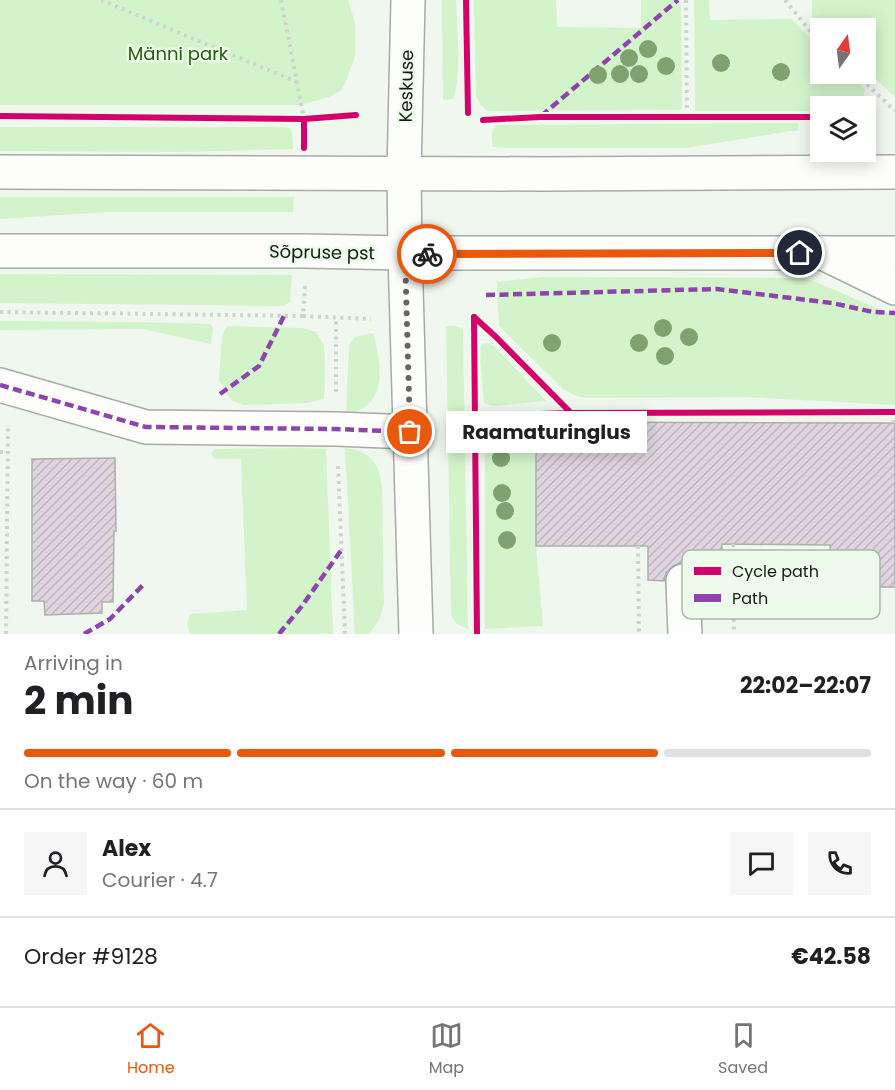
<!DOCTYPE html>
<html lang="en">
<head>
<meta charset="utf-8">
<style>
  body { margin:0; font-family:Poppins,sans-serif; background:#f6f6f6; color:#202124; height:100vh; display:flex; flex-direction:column; font-size:22px; white-space:nowrap }
  * { box-sizing:border-box; margin:0 }
  p { font-size:20px; color:#757577 }
  .icon { flex:none; width:33px; height:33px; fill:none; stroke:currentColor; stroke-width:2; stroke-linecap:round; stroke-linejoin:round }
  .map { position:relative; height:634px; overflow:hidden }
  .panel { display:flex; flex-direction:column; background:#fff; flex:1 }
  .panel>* { flex:none }
  .needle { width:39px; rotate:14deg }
  .fabs { position:absolute; left:810px; top:18px; display:grid; gap:12px }
  .fabs a { display:grid; place-items:center; width:66px; height:66px; border-radius:0px; background:#fff; box-shadow:0 3px 15px #0003; font-size:30px }
  .pin { position:absolute; display:grid; place-items:center; width:51px; height:51px; color:#fff; margin:-26px; border:3px solid #fff; border-radius:50%; box-shadow:0 2px 6px #0007 }
  .courier { position:absolute; display:grid; place-items:center; width:60px; height:60px; margin:-30px; border:4px solid #ea580c; border-radius:50%; background:#fff; color:#222; box-shadow:0 2px 8px #0007 }
  .bubble { position:absolute; height:42px; border-radius:0px; background:#fff; box-shadow:0 3px 15px #0003; font-size:20px; font-weight:700; line-height:42px; text-align:center }
  .summary em { font-style:normal; font-weight:700 }
  .summary div { display:flex; flex-direction:column-reverse }
  .summary { display:flex; align-items:center; justify-content:space-between; height:102px; padding:0 24px }
  h1 { font-size:39px; font-weight:700; line-height:45px }
  .bar { display:grid; grid-template-columns:repeat(4,1fr); gap:9px 6px; align-content:center; height:72px; padding:0 24px }
  .bar i { height:8px; border-radius:4px; background:#e0e0e0 }
  .bar .current { background:#ea580c }
  .bar p { grid-column:span 4 }
  .line { display:flex; align-items:center; gap:15px; padding:0 24px; border-top:2px solid #e0e0e0 }
  .line div { flex:1 }
  .round { display:grid; place-items:center; flex:none; width:63px; height:63px; border-radius:0px; background:#f6f6f6 }
  .menu { display:flex; justify-content:space-around; align-items:center; height:84px; border-top:2px solid #e0e0e0; background:#fff; font-size:16px; color:#757577 }
  .menu a { display:grid; justify-items:center; gap:3px }
  .menu .current { color:#ea580c }
  .map>svg:first-child { display:block }
</style>
</head>
<body>
<div class="map">
<svg width="895" height="634" viewBox="0 0 895 634">
  <defs>
    <pattern id="building-hatch" width="6" height="6" patternUnits="userSpaceOnUse" patternTransform="scale(1.5)"><rect width="6" height="6" fill="#dfd4df"/><path d="M-1 1l2-2M0 6l6-6M5 7l2-2" fill="none" stroke="#bfb5be"/></pattern>
  </defs>
  <rect width="100%" height="100%" fill="#f0f7ee"/>
  <g fill="#d3f4cb">
    <path d="M0 0H348L355 23V56L345 84 340 91 329 97 299 105H0Z"/>
    <path d="M442 0H456C457 25 462 79 453 99L443 100Z"/>
    <path d="M474 0H556L557 27 641 28V0H679L681 6 682 110 487 111 481 105 476 96Z"/>
    <path d="M694 0H709L710 20 791 19 820 47V74H849L865 89 862 106H820V111H695Z"/>
    <path d="M812 0H895V97L866 70V28H821L812 20Z"/>
    <path d="M798 123V130L685 148H508L493 147C491 138 491 132 496 125Z"/>
    <path d="M0 127H283L290 128 292 134 293 149 182 152 0 151Z"/>
    <path d="M0 197H294L293 212H109L0 219Z"/>
    <path d="M0 274 292 275 290 302 283 306 0 303Z"/>
    <path d="M543 277 802 278 816 282 895 316V405L745 397 586 398 574 395 563 389 499 326 497 282Z"/>
    <path d="M0 321 137 322 210 324 213 327 211 344 143 329 0 330Z"/>
    <path d="M228 326 303 328 316 332 324 345 325 372 324 399 307 403 244 405 233 401 225 392 219 379 222 337 224 331Z"/>
    <path d="M446 326H455L463 329 468 629 457 624 451 616Z"/>
    <path d="M373 333C382 364 388 408 346 414L349 345 355 337Z"/>
    <path d="M486 343 494 346 546 401 493 406 484 403 480 357 481 345Z"/>
    <path d="M536 422V546L543 626 485 629V449C486 444 488 436 493 432 502 425 524 424 536 422Z"/>
    <path d="M304 448 326 449 333 634H190L187 624 190 614 247 610 241 459H215L211 455 212 452 215 449Z"/>
    <path d="M345 448C349 449 356 449 360 451 376 458 380 471 382 487L384 604 379 620 369 634H355Z"/>
  </g>
  <g fill="url(#building-hatch)" stroke="#afafae" stroke-width="1.5">
    <path d="M536 422 895 423V587H830V545L722 544V581H702L699 571 691 564 683 562 673 566 666 573 664 581 648 580V546H536Z"/>
    <path d="M115 458 116 531H114L113 602H102V613L45 615 44 601H32V459Z"/>
  </g>
  <g fill="none" stroke-linecap="round" stroke-linejoin="round">
    <g stroke="#a6aca5" stroke-width="36">
      <g id="minor">
        <path d="M408 0 404 173 405 253 416 634"/>
        <path d="M823 253 895 288"/>
        <path d="M0 385 146 427 336 429 410 432"/>
        <path d="M683 581 685 634"/>
      </g>
    </g>
    <g stroke="#a6aca5" stroke-width="36">
      <g id="major">
        <path d="M0 172 543 174 895 172"/>
        <path d="M0 251H305L405 253H895"/>
      </g>
    </g>
    <g stroke="#d0d2cf" stroke-width="4" stroke-dasharray="3 4.5" stroke-linecap="butt">
      <path d="M101 0 297 82"/>
      <path d="M281 0 304 119"/>
      <path d="M686 0 687 117"/>
      <path d="M785 0 810 31 820 40"/>
      <path d="M856 74 895 111"/>
      <path d="M305 286 303 316 371 319"/>
      <path d="M0 312 303 316"/>
      <path d="M336 392V318"/>
      <path d="M894 423V412"/>
      <path d="M0 452H7"/>
      <path d="M338 466 345 634"/>
      <path d="M733 544 734 634"/>
      <path d="M638 546 639 634"/>
      <path d="M6 634 8 425"/>
    </g>
    <use href="#minor" stroke="#fdfefc" stroke-width="33"/>
    <use href="#major" stroke="#fdfefc" stroke-width="33"/>
    <g stroke="#8e44ad" stroke-width="4.5" stroke-dasharray="9 4.5" stroke-linecap="butt">
      <path d="M541 116 678 0"/>
      <path d="M486 295 717 289 832 303 873 312 895 313"/>
      <path d="M0 385 146 427 336 429 410 432"/>
      <path d="M220 394 259 366 284 316"/>
      <path d="M84 634 110 619 143 585"/>
      <path d="M279 634 302 606 342 549"/>
    </g>
    <g stroke="#edfbea" stroke-width="10">
      <g id="cycleway">
        <path d="M466 0 468 113"/>
        <path d="M0 116 304 119"/>
        <path d="M483 120 540 117H820"/>
        <path d="M304 148V119L356 115"/>
        <path d="M474 317 496 337 571 413 895 412"/>
        <path d="M474 317 477 634"/>
        <path d="M475 416 571 413"/>
      </g>
    </g>
    <use href="#cycleway" stroke="#d6006c" stroke-width="6"/>
  </g>
  <g fill="#7ea370">
    <circle cx="648" cy="49" r="9"/>
    <circle cx="629" cy="58" r="9"/>
    <circle cx="721" cy="63" r="9"/>
    <circle cx="666" cy="66" r="9"/>
    <circle cx="781" cy="72" r="9"/>
    <circle cx="620" cy="74" r="9"/>
    <circle cx="639" cy="74" r="9"/>
    <circle cx="598" cy="75" r="9"/>
    <circle cx="663" cy="328" r="9"/>
    <circle cx="689" cy="337" r="9"/>
    <circle cx="552" cy="343" r="9"/>
    <circle cx="639" cy="343" r="9"/>
    <circle cx="665" cy="356" r="9"/>
    <circle cx="506" cy="435" r="9"/>
    <circle cx="501" cy="458" r="9"/>
    <circle cx="502" cy="493" r="9"/>
    <circle cx="505" cy="511" r="9"/>
    <circle cx="507" cy="540" r="9"/>
  </g>
  <g fill="none" stroke-linecap="round" stroke-linejoin="round">
    <path stroke="#626861" stroke-width="6" stroke-dasharray="0 10.8" d="M410 432 405 254H427"/>
    <path stroke="#ea580c" stroke-width="8" d="M427 254 800 253"/>
  </g>
  <g text-anchor="middle" dominant-baseline="central" stroke-width="5" stroke-linejoin="round" paint-order="stroke">
    <g font-size="18" fill="#215e09" stroke="#edfbea">
      <text x="178" y="53">Männi park</text>
    </g>
    <g font-size="18" fill="#161b15" stroke="#edfbea">
      <text transform="translate(406 86) rotate(-89)">Keskuse</text>
      <text transform="translate(322 252) rotate(1)">Sõpruse pst</text>
    </g>
  </g>
  <rect x="682" y="550" width="198" height="69" rx="9" fill="#edfbea" stroke="#acb8aa" stroke-width="1.5"/>
  <rect x="694" y="567" width="27" height="8" fill="#d6006c"/>
  <rect x="694" y="594" width="27" height="8" fill="#8e44ad"/>
  <g font-size="16" fill="#161b15">
    <text x="732" y="577">Cycle path</text>
    <text x="732" y="604">Path</text>
  </g>
</svg>
<div class="fabs">
<a><svg class="needle" viewBox="-14 -14 28 28"><path d="M0-13l5 13h-10z" fill="#e53935"/><path d="M0 13l5-13h-10z" fill="#757577"/></svg></a>
<a><svg class="icon" aria-label="layers" viewBox="0 0 24 24"><path d="M12 4l9 5-9 5-9-5zM3 14l9 5 9-5"/></svg></a>
</div>
<div class="pin" style="left:410px;top:432px;background:#ea580c"><svg class="icon" aria-label="bag" viewBox="0 0 24 24"><path d="M5 8h14l-1 12H6zM9 8a3 3 0 0 1 6 0"/></svg></div>
<div class="pin" style="left:800px;top:253px;background:#1f2937"><svg class="icon" aria-label="home" viewBox="0 0 24 24"><path d="M3 11l9-7 9 7M6 9v11h12V9"/></svg></div>
<div class="courier" style="left:427px;top:254px"><svg class="icon" aria-label="bike" viewBox="0 0 24 24"><circle cx="6" cy="16" r="4"/><circle cx="18" cy="16" r="4"/><path d="M6 16l4-8h5l3 8M10 8l3 8H6M13 5h3"/></svg></div>
<div class="bubble" style="left:446px;top:411px;width:201px">Raamaturinglus</div>
</div>
<section class="panel">
<div class="summary"><div><h1>2 min</h1><p>Arriving in</p></div><em>22:02–22:07</em></div>
<div class="bar"><i class="current"></i><i class="current"></i><i class="current"></i><i></i><p>On the way · 60 m</p></div>
<div class="line" style="height:108px"><a class="round"><svg class="icon" aria-label="person" viewBox="0 0 24 24"><circle cx="12" cy="8" r="4"/><path d="M4 21q1-7 8-7t8 7"/></svg></a><div><b>Alex</b><p>Courier · 4.7</p></div><a class="round"><svg class="icon" aria-label="chat" viewBox="0 0 24 24"><path d="M4 5h16v11H9l-5 4z"/></svg></a><a class="round"><svg class="icon" aria-label="phone" viewBox="0 0 24 24"><path d="M5 4h4l2 5-3 2q2 4 5 5l2-3 5 2v4C11 20 4 13 5 4z"/></svg></a></div>
<div class="line" style="height:78px"><div>Order #9128</div><b>€42.58</b></div>
</section>
<nav class="menu">
<a class="current"><svg class="icon" aria-label="home" viewBox="0 0 24 24"><path d="M3 11l9-7 9 7M6 9v11h12V9"/></svg>Home</a>
<a><svg class="icon" aria-label="map" viewBox="0 0 24 24"><path d="M3 6l6-2 6 2 6-2v14l-6 2-6-2-6 2zM9 4v14M15 6v14"/></svg>Map</a>
<a><svg class="icon" aria-label="saved" viewBox="0 0 24 24"><path d="M7 4h10v16l-5-4-5 4z"/></svg>Saved</a>
</nav>
</body>
</html>
